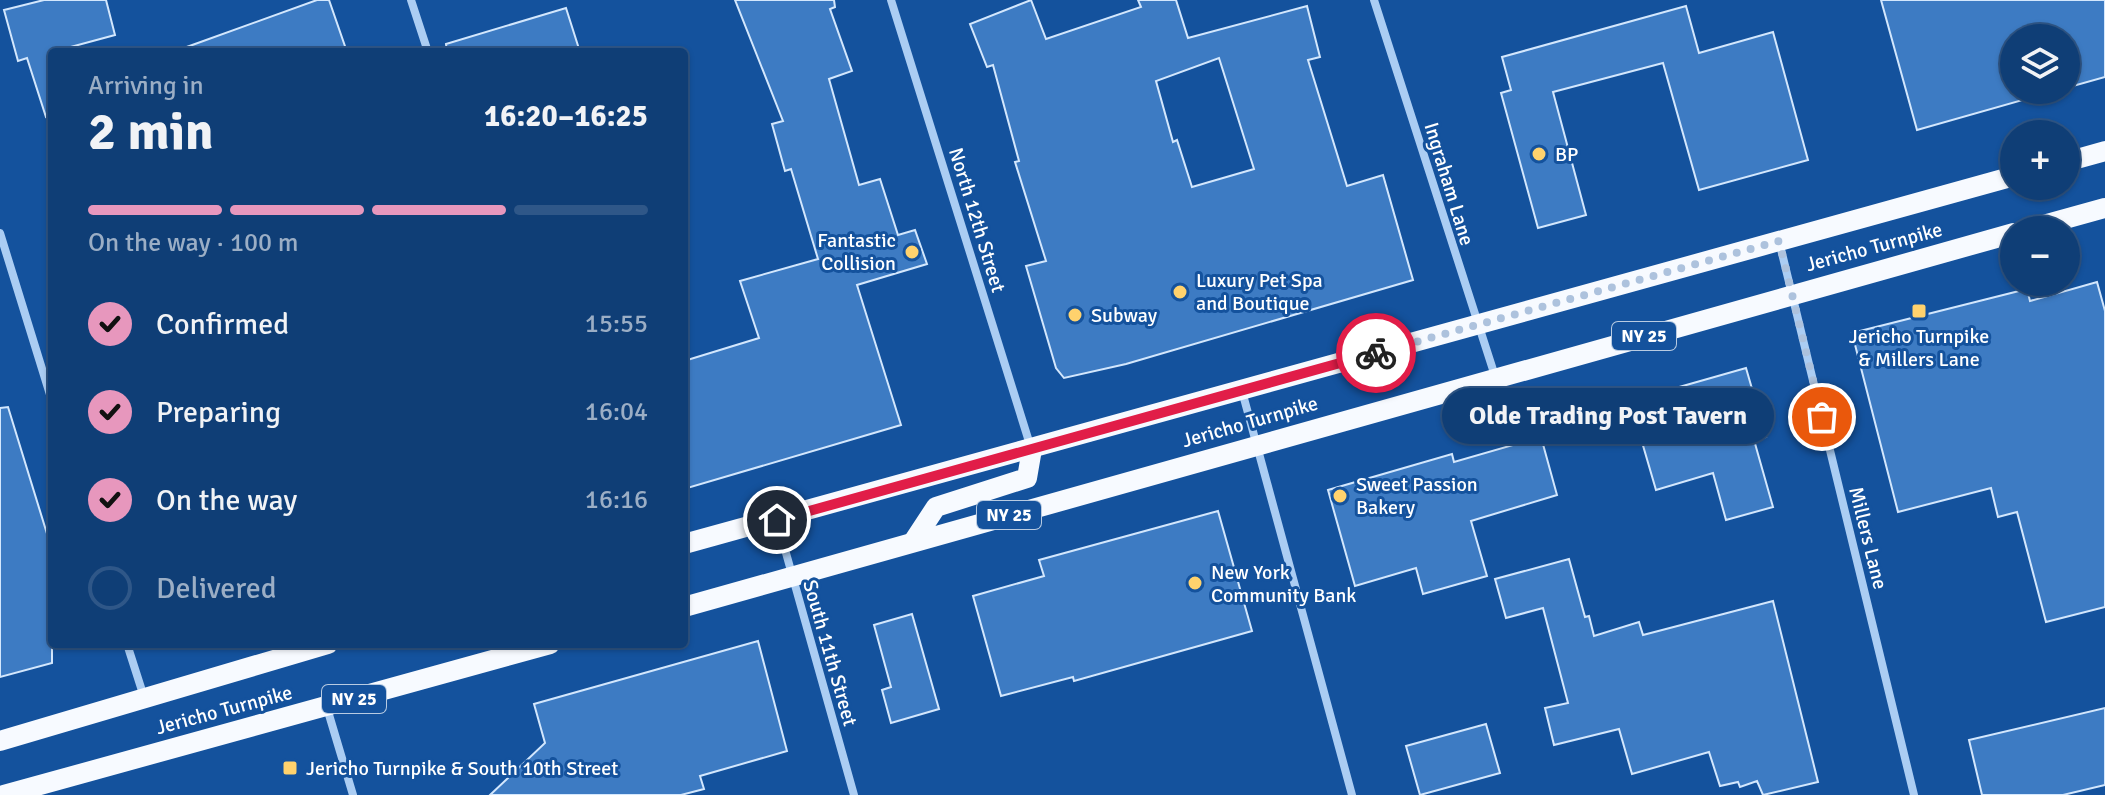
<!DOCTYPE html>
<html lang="en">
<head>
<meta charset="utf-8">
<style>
  body { margin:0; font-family:Signika,sans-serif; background:#18457b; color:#f1f3f6; height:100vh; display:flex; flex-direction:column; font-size:30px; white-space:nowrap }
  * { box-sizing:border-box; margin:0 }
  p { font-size:26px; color:#9baec5 }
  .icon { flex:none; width:44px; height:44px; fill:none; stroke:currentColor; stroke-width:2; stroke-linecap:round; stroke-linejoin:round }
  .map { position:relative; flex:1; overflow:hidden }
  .drawer { position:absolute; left:48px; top:48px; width:640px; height:600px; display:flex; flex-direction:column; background:#0f3e76; border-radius:8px; box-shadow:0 2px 6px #0004,0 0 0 2px #2f5788 }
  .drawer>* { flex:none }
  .controls { position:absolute; left:2000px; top:24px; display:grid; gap:16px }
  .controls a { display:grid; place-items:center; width:80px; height:80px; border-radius:50%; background:#0f3e76; box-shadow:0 2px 6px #0004,0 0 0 2px #2f5788; font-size:40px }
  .pin { position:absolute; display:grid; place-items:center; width:68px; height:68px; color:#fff; margin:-34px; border:4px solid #fff; border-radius:50%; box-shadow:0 2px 8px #0007 }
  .courier { position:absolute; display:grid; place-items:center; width:80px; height:80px; margin:-40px; border:6px solid #e11d48; border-radius:50%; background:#fff; color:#222; box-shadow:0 2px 10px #0007 }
  .bubble { position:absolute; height:56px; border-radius:28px; background:#0f3e76; box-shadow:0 2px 6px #0004,0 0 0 2px #2f5788; font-size:26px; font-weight:700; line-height:56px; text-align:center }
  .headline em { font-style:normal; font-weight:700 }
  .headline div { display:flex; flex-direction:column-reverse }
  .headline { display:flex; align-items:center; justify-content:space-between; height:136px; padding:0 40px }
  h1 { font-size:52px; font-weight:700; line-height:60px }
  .bar { display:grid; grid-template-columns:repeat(4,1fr); gap:12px 8px; align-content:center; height:96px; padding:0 40px }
  .bar i { height:10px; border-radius:6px; background:#2f5788 }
  .bar .selected { background:#e797bd }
  .bar p { grid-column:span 4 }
  ol { padding:0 40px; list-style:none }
  li { display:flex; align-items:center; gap:24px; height:88px }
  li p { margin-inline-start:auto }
  li .icon { padding:8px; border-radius:50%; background:#e797bd; color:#111; stroke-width:4 }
  li:last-child { color:#9baec5 }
  li i { width:44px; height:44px; border:4px solid #2f5788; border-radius:50% }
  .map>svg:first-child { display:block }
</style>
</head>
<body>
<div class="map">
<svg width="2105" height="795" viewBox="0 0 2105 795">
  <rect width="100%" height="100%" fill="#14529d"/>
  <g fill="#3d7bc3" stroke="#d3e7fd" stroke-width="2" fill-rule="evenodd">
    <path d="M44 0H106L115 35 52 52V116L46 117 27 58 18 61 4 10Z"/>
    <path d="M317 0H329L347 52H185L184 48Z"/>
    <path d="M735 0H834L835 7 830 9 852 71 829 79 859 185 880 179 898 235 915 230 927 264 857 285 901 425 684 489V361L759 338 740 281 818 259 791 169 785 171 772 124 783 121Z"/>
    <path d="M1031 0 1046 39 1141 7 1138 0H1176L1188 38 1307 6 1320 57 1308 60 1347 186 1383 175 1413 280 1126 364 1064 378 1056 368 1026 266 1046 261 1015 162 1019 161 993 65 987 67 970 24ZM1219 58 1254 169 1192 187 1177 140 1173 142 1156 81Z"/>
    <path d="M1881 0H2105V77L2066 88V38H2014V90H2058L1917 130Z"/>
    <path d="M1686 6 1699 53 1773 32 1808 160 1699 190 1663 63 1553 92 1586 215 1538 228 1501 93 1511 90 1502 57Z"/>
    <path d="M566 8 580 52H447L446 44Z"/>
    <path d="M2097 282 2105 311V607L2046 622 2017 512 1998 517 1991 488 1898 512 1852 333 2027 289 2030 301Z"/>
    <path d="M1746 368 1766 437 1754 440 1773 507 1726 520 1713 473 1656 490 1630 401Z"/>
    <path d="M8 407 52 550V663L0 677V408Z"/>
    <path d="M1541 437 1557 495 1471 521 1487 576 1423 594 1416 568 1355 586 1328 490 1452 454 1454 462Z"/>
    <path d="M1218 511 1252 631 1074 681 1073 677 1001 696 973 596 1044 576 1039 560Z"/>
    <path d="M1569 559 1585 617 1589 616 1594 636 1639 622 1643 635 1773 601 1818 782 1763 795 1757 781 1740 787 1738 782 1720 786 1709 752 1632 774 1619 729 1554 745 1545 708 1568 703 1543 608 1506 618 1495 579Z"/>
    <path d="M912 614 939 709 891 723 882 690 891 687 874 625Z"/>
    <path d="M758 641 787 751 700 776 704 789 681 795H490L545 743 534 704Z"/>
    <path d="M2105 708V785L2063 795H1982L1969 740Z"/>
    <path d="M1486 724 1500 773 1420 795 1406 746Z"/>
  </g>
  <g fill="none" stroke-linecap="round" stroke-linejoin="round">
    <g stroke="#abcdf3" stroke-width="8">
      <path d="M411 0 428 52"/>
      <path d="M891 0 1031 448"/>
      <path d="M1374 0 1495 376"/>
      <path d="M0 233 52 401"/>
      <path d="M1779 241 1914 795"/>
      <path d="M1242 391 1352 795"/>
      <path d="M777 521 854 795"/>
      <path d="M127 644 144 697"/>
      <path d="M327 708 353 795"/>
    </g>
    <g stroke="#f7faff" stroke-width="20">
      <path d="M2066 162 2105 151"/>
      <path d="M2025 230 2105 208"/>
      <path d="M913 542 936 507 1027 478 1032 449"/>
      <path d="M684 544 2014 176"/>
      <path d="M684 607 2014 233"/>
      <path d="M0 741 328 644"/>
      <path d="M4 795 550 644"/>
    </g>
  </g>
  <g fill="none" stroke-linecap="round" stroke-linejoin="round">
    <path stroke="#adc2dd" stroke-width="8" stroke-dasharray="0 14.4" d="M1376 353 1779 241 1822 417"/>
    <path stroke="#e11d48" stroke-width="10" d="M777 520 1376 353"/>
  </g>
  <g fill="#ffd26d" stroke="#14529d" stroke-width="3">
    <circle cx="1539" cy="154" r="8"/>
    <circle cx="912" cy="252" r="8"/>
    <circle cx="1180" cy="292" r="8"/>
    <rect x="1911" y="303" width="16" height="16" rx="4"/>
    <circle cx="1075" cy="315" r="8"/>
    <circle cx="1340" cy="496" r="8"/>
    <circle cx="1195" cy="583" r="8"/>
    <rect x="282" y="760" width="16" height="16" rx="4"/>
  </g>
  <g text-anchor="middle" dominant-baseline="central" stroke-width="6" stroke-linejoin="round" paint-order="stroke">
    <g fill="#14529d" stroke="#b8cbe2" stroke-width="2">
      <rect x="1612" y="322" width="64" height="28" rx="6"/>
      <rect x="977" y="501" width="64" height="28" rx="6"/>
      <rect x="322" y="685" width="64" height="28" rx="6"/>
    </g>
    <g font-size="18" font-weight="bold" fill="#fff">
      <text x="1644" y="336">NY 25</text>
      <text x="1009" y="515">NY 25</text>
      <text x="354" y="699">NY 25</text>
    </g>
    <g font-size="20" fill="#fff" stroke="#14529d" text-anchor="start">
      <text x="1555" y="154">BP</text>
      <text x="896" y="240" text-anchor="end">Fantastic<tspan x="896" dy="23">Collision</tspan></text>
      <text x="1196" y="280">Luxury Pet Spa<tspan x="1196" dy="23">and Boutique</tspan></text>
      <text x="1091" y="315">Subway</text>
      <text x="1919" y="336" text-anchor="middle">Jericho Turnpike<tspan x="1919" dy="23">&amp; Millers Lane</tspan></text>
      <text x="1356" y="484">Sweet Passion<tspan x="1356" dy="23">Bakery</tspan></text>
      <text x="1211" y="572">New York<tspan x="1211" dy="23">Community Bank</tspan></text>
      <text x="306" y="768">Jericho Turnpike &amp; South 10th Street</text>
    </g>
    <g font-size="20" fill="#fff" stroke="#14529d">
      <text transform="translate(1449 184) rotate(73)">Ingraham Lane</text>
      <text transform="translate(977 220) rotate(73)">North 12th Street</text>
      <text transform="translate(1874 247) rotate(-15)">Jericho Turnpike</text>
      <text transform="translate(1250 422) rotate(-16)">Jericho Turnpike</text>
      <text transform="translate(1868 538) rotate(76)">Millers Lane</text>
      <text transform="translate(830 653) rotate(74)">South 11th Street</text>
      <text transform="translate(224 710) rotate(-15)">Jericho Turnpike</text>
    </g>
  </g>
</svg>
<div class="controls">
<a><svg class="icon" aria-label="layers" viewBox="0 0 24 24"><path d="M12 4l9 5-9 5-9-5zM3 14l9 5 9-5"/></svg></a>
<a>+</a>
<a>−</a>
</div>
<div class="pin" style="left:1822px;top:417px;background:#ea580c"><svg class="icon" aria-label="bag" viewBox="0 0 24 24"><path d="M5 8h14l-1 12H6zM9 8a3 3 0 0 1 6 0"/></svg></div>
<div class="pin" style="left:777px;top:520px;background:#1f2937"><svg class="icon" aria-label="home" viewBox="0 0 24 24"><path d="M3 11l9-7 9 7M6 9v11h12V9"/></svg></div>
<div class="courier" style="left:1376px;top:353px"><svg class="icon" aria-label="bike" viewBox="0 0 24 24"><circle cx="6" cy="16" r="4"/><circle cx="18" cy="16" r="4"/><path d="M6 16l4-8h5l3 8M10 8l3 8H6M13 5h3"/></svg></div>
<div class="bubble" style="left:1442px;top:388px;width:332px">Olde Trading Post Tavern</div>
<section class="drawer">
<div class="headline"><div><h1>2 min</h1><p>Arriving in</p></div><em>16:20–16:25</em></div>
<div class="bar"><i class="selected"></i><i class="selected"></i><i class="selected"></i><i></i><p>On the way · 100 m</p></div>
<ol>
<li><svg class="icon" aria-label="check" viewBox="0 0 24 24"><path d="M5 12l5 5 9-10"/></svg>Confirmed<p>15:55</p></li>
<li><svg class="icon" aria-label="check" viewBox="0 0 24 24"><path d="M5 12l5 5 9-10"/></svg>Preparing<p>16:04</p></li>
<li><svg class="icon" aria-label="check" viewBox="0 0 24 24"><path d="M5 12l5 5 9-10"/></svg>On the way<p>16:16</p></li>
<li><i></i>Delivered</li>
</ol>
</section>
</div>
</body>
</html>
